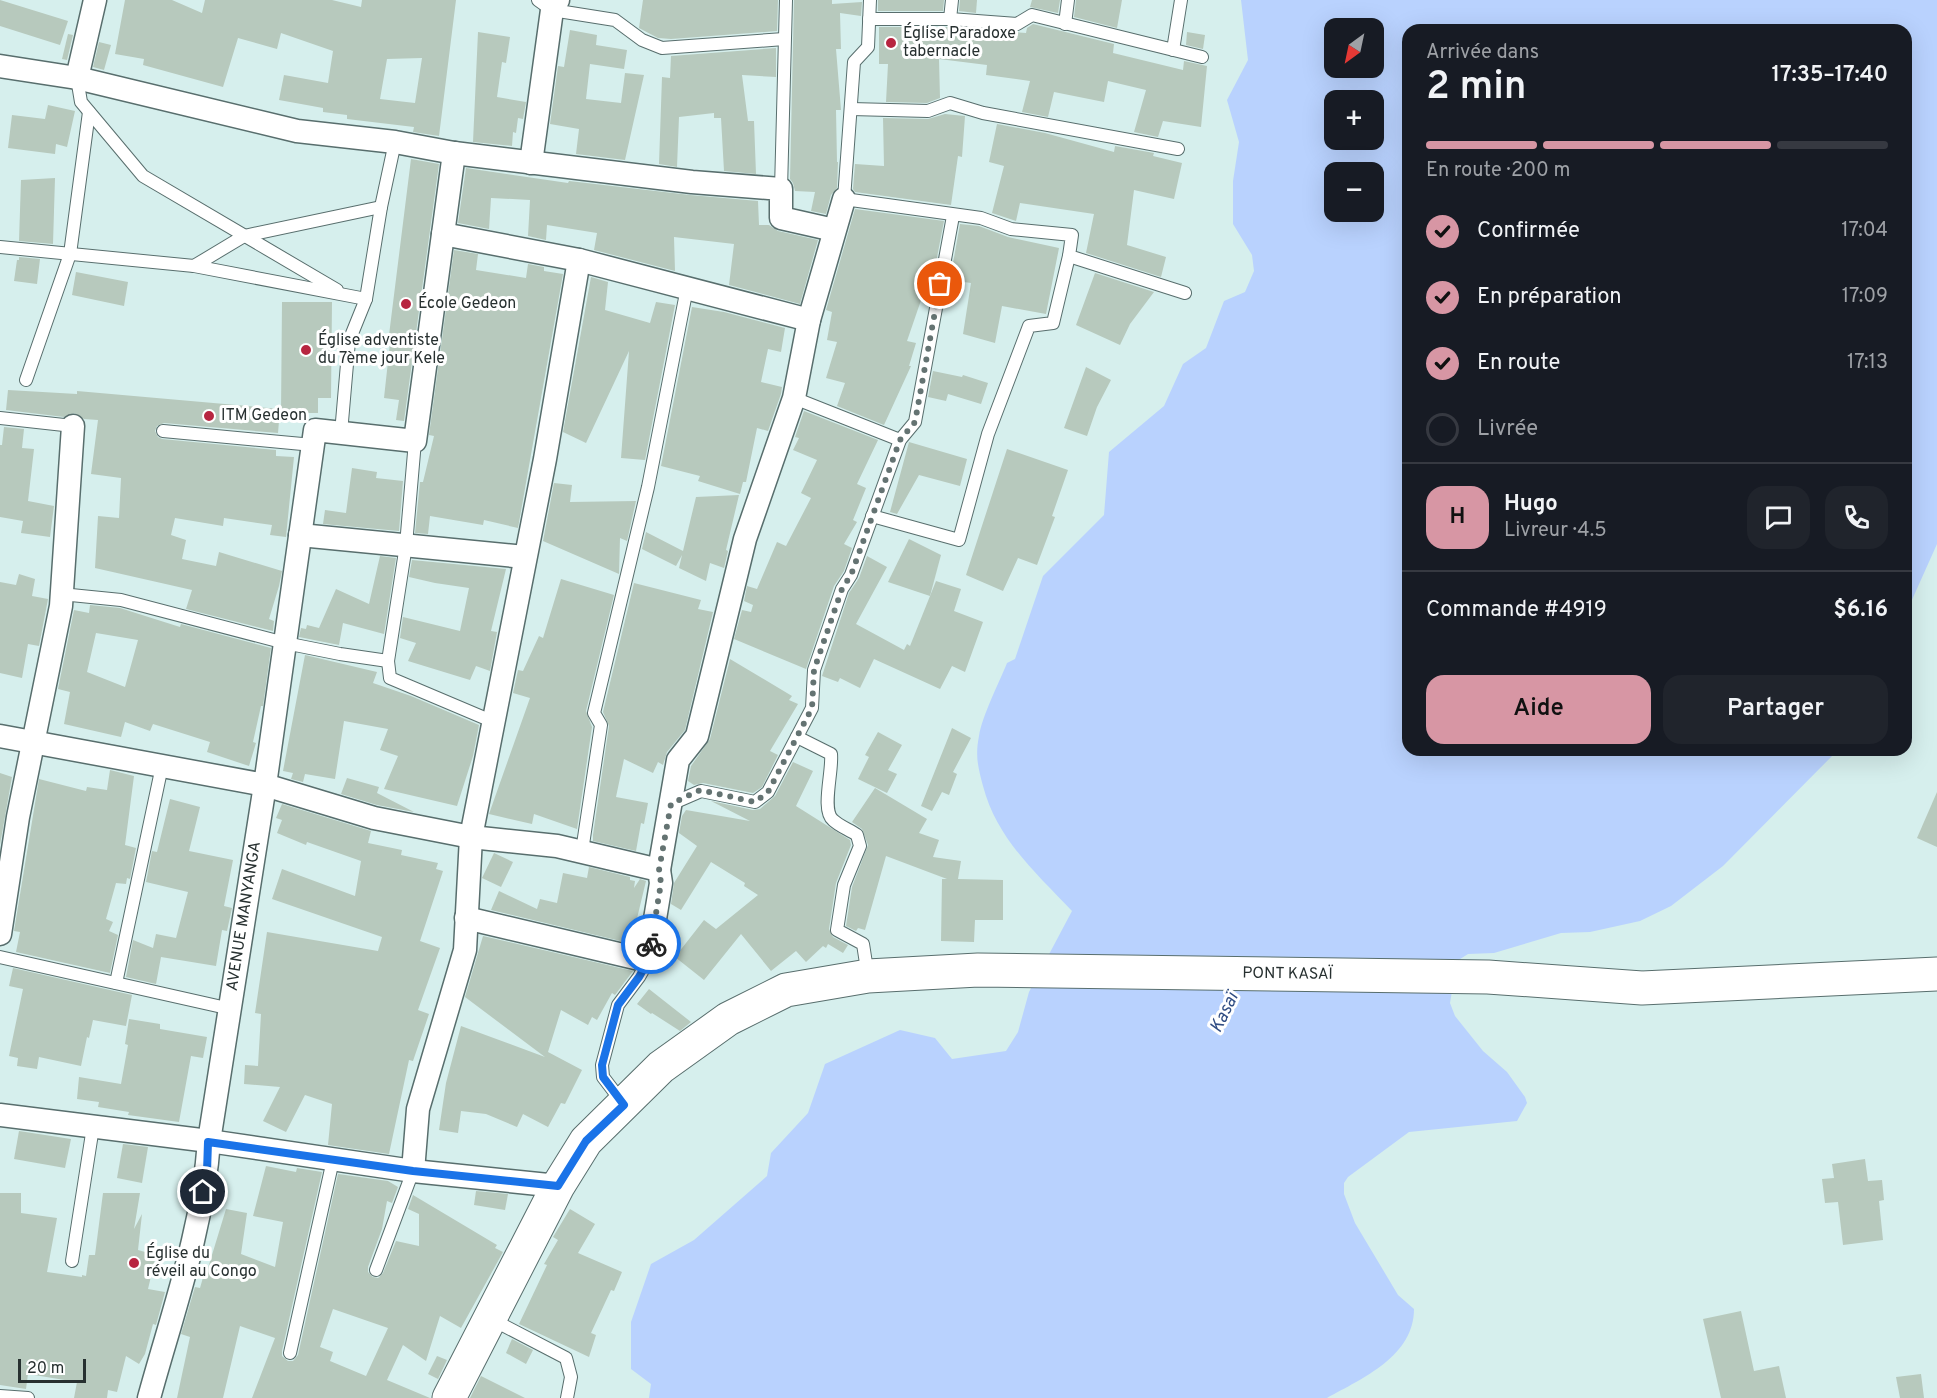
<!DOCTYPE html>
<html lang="fr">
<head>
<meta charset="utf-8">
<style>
  body { margin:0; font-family:Overpass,sans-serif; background:#20242c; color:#f1f3f6; height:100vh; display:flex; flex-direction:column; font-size:22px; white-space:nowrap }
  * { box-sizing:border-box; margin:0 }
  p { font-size:20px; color:#9ea1a6 }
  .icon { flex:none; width:33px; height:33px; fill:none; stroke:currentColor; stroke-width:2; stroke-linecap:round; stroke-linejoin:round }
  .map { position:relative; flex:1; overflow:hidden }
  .sheet { position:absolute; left:1402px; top:24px; width:510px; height:732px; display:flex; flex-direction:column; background:#171b24; border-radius:18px; box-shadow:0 6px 24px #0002 }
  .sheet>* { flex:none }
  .needle { width:39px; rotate:213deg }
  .fabs { position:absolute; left:1324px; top:18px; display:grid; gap:12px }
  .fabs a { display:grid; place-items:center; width:60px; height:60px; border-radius:12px; background:#171b24; box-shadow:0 6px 24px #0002; font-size:30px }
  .scale { position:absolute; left:18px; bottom:15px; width:68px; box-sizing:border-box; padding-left:6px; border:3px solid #273030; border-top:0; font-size:16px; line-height:21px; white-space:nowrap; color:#273030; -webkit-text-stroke:4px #fff; paint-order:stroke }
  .pin { position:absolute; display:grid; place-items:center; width:51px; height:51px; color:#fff; margin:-26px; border:3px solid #fff; border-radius:50%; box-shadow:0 2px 6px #0007 }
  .courier { position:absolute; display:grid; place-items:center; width:60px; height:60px; margin:-30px; border:4px solid #1a73e8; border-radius:50%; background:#fff; color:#222; box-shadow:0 2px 8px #0007 }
  .summary em { font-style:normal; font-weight:600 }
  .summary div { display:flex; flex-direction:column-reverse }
  .summary { display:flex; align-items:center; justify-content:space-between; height:102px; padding:0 24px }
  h1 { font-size:39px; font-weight:600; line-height:45px }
  .bar { display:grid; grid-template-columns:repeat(4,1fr); gap:9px 6px; align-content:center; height:72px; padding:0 24px }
  .bar i { height:8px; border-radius:4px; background:#363941 }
  .bar .on { background:#d796a4 }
  .bar p { grid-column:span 4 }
  .line { display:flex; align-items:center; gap:15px; padding:0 24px; border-top:2px solid #363941 }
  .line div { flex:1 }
  .round { display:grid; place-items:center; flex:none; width:63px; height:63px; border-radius:18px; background:#20242c }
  ol { padding:0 24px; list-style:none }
  li { display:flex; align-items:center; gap:18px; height:66px }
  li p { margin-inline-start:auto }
  li .icon { padding:6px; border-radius:50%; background:#d796a4; color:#111; stroke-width:4 }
  li:last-child { color:#9ea1a6 }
  li i { width:33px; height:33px; border:3px solid #363941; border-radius:50% }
  .cta { display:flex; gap:12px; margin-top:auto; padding:12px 24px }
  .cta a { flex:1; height:69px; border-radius:18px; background:#d796a4; color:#111; font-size:24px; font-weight:600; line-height:69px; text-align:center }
  .cta a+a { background:#20242c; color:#f1f3f6 }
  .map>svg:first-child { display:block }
</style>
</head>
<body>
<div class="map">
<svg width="1937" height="1398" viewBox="0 0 1937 1398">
  <rect width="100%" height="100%" fill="#d6efed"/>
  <path fill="#b9d2fe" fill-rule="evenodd" d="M1241 0H1937V544L1907 611 1906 30H1408V750H1838L1723 866 1671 906 1640 921 1590 932 1561 933 1494 953 1468 954 1457 961 1450 1003 1455 1016 1483 1051 1507 1072 1525 1097 1527 1103 1517 1121 1409 1132 1348 1177 1344 1183V1194L1355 1223 1398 1295 1414 1309C1414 1356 1363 1378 1327 1398H649L651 1384 631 1369V1322L651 1264 694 1240 767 1176 771 1153 808 1113 825 1064 900 1030 935 1038 952 1059 1006 1051 1018 1032 1029 992 1072 911C1035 872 997 839 983 786 978 767 975 756 979 736 982 716 999 683 1007 663L1015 659 1043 576 1104 515 1109 452 1164 406 1183 364 1206 348 1224 301 1245 292 1254 271 1252 255 1233 224V181L1239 142 1227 100 1248 60ZM1335 28H1374V68H1335ZM1335 100H1374V140H1335ZM1335 172H1374V212H1335Z"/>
  <g fill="#b7c9bd" fill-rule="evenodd">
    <path d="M0 0 68 21 60 45 0 26Z"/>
    <path d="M125 0H172L202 13 205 0H332L361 7 362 0H456L439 136 413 132 414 127 347 119V115L323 112V108L279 100 284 75 328 83 333 51 281 33 277 49 238 38 223 87 143 65 144 59 115 54ZM422 58 415 103 380 99 387 59Z"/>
    <path d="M643 0H778L777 31 671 39 658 38 639 28Z"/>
    <path d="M794 0H832V4L862 2 861 16 840 13 841 49H836L841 110H836L837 162H838L837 188 831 195 826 214 811 211 815 192 795 191 793 183 790 179Z"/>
    <path d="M878 0H944L943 11H878Z"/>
    <path d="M960 0H977L976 13 959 11Z"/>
    <path d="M1032 0H1060L1058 13 1030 7Z"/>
    <path d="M1076 0H1122L1117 28 1074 17Z"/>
    <path d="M1033 24 1114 44 1113 53 1183 70 1184 61 1207 66 1201 127 1163 121 1158 137 1134 132 1146 90 1108 81 1104 102 1054 92 1048 117 1022 112 1030 81 986 75 987 65 939 59 940 98 927 103 886 102 888 64H879V27H950L1026 33 1027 28Z"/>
    <path d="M570 30 597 35 596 45 627 50 624 69 590 64 586 99 621 103 625 73 644 75 625 160 576 154 579 129 550 124 558 66 564 67Z"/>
    <path d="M478 32 510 37 506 63 502 62 497 97 526 102 523 119 518 118 516 133 513 132 512 146 473 142Z"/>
    <path d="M1187 32 1205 35 1203 49 1186 45Z"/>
    <path d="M68 34 73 35 67 60 62 59Z"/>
    <path d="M99 42 111 45 104 70 93 67Z"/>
    <path d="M776 48V77L742 75 748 121H754L756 174 724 171 721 118H714V113L679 117 677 167 659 164 662 77 670 78 671 56Z"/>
    <path d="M48 105 75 111 67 147 56 144 55 154 8 148 12 115 45 119Z"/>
    <path d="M945 114 965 116 962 157 958 156 951 205 855 192 853 189 855 164 884 166 883 118 928 119Z"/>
    <path d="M997 124 1045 133 1114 152 1115 146 1154 153 1153 156 1182 163 1174 199 1134 190 1127 245 1166 257 1161 277 1086 253 1094 214 1020 203 1016 221 992 213 1004 166 989 162Z"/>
    <path d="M411 159 439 164 404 421 396 420 399 400 384 398 390 343H388Z"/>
    <path d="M466 168 568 183 569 181 690 195 758 201 759 225H769L778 231 818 240 800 304 729 285 734 244 674 237 675 271 594 250 597 233 547 225 546 240 528 236 530 200 491 198 489 229 458 223Z"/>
    <path d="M55 178 53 244 19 241 21 180Z"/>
    <path d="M855 209 944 221 933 278 929 277 907 341 916 343 909 366H911L884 425 837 406 845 383 826 378 837 342 827 340 832 312 826 310Z"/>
    <path d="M960 224 979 226 1008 237 1059 248 1046 314 1002 306 995 343 963 334 971 283 950 280Z"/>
    <path d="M454 250 478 254 476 270 526 278 528 264 544 267V271L563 274 518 528 484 520 483 525 430 516 428 534 415 533 420 482H423L434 436 429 435Z"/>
    <path d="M19 257 40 259 37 284 14 281 17 260H19Z"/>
    <path d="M76 272 128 282 124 306 72 295Z"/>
    <path d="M1095 273 1154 292 1130 324 1120 345 1076 325Z"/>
    <path d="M591 277 608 282 605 310 650 323 656 302 675 305 645 460 621 458 629 351 586 443 563 432Z"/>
    <path d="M282 302H332L331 398H318V413H281Z"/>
    <path d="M692 307 724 312 785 328 781 352 768 349 761 382 782 387 781 394 768 431 757 428 746 482H743L740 494 698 481 700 476 661 466Z"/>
    <path d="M1086 367 1111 380 1097 407 1087 436 1064 428Z"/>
    <path d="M933 371 962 377 963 375 988 383 981 404 948 394 946 401 928 397Z"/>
    <path d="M8 390 77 394V391L280 409 278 433 164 423 157 426 155 431 158 437 162 439 276 450V456L294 457 286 537 270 535 272 525 224 518 223 526 175 518 171 535 186 540 182 559 216 566 219 552 282 571 279 586 269 619 274 621 273 631 186 609 192 590 95 568 98 516 119 518 121 478 91 474 98 420 84 419 74 413 64 417 6 410Z"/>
    <path d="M804 411 878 440 857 484 866 488 853 520 857 522 844 544 852 548 844 571 834 586 806 669 734 639 742 610 751 612 753 605 744 601 747 586 757 589 777 542 786 546 811 498 801 493 817 460 793 450 799 438 795 437Z"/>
    <path d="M4 427 24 429 22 448 34 449 28 501 54 506 50 537 21 533 23 521 0 517V445H2Z"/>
    <path d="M909 442 967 459 960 486 919 475 897 514 890 512Z"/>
    <path d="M1007 449 1068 470 1052 516 1055 517 1037 565 1018 558 1003 591 966 575Z"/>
    <path d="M352 468 377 472 376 478 403 481 399 531 323 524 325 510 346 513Z"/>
    <path d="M554 483 572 485 570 502 636 501 627 541 620 538 619 574 543 541Z"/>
    <path d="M739 495 726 550 728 551 724 568 710 563 706 581 679 568 682 555 676 566 642 549 646 532 683 551 696 497Z"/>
    <path d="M909 539 941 555 930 596 888 582Z"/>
    <path d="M380 556 396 558 384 634 343 623 339 645 299 637 301 628 306 629 307 625 319 628 336 589 369 604Z"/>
    <path d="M867 556 887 567 856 624 904 650 907 644 910 646 936 581 961 589 954 611 983 622 965 672 952 666 940 689 874 659 860 688 840 678 838 682 822 676 849 593 859 578Z"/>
    <path d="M412 560 506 569 491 631 497 632 490 671 476 666 470 680 408 661 416 643 400 638 403 617 460 631 469 588 435 583 409 577Z"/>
    <path d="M19 574 35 579 32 596 48 599 39 646 28 644 22 678 0 673V582L16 585Z"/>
    <path d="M561 579 614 595 586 711 592 727 577 829 534 814 532 824 489 814 530 698 513 693 518 670 523 671 539 636 543 638Z"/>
    <path d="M634 583 701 600 698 609 713 612 685 730 667 752 663 765 658 762 653 773 624 759 616 797 648 803 644 824 641 823 636 851 593 841V835L609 726 603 712Z"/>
    <path d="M90 605 120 608 180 627 181 624 271 648 263 706H261L253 742 256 743 249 766 207 752 210 742 153 724 150 731 125 722 121 737 64 724 70 692 58 689 74 610 89 613ZM96 633 138 640 125 687 87 672Z"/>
    <path d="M305 655 377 672 373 683 411 696 479 725 473 756 457 806 384 789 398 756 380 750 388 729 344 721 335 779 305 774 303 782 291 779 293 773 283 771Z"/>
    <path d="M730 659 792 696 789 700 798 704 770 751 778 755 762 787 753 793 703 783 694 785 688 781 691 766 710 739Z"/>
    <path d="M952 728 971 738 953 772 957 774 949 795 942 792 932 811 921 806Z"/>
    <path d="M878 732 902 745 888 770 897 774 887 793 858 779 869 757 865 755Z"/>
    <path d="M793 762 813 771 796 806 850 840 851 845 836 883 829 929 833 937 848 945 843 953 828 944 826 948 823 946 806 962 796 951 771 971 741 934 704 980 675 957 704 920 716 929 758 895 744 886 745 883 711 862 681 910 671 904 674 883 697 846 679 833 682 816 686 810 750 821 711 801 753 810 760 809 775 796Z"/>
    <path d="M110 770 134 776 125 845 136 848 130 879 127 878 126 884 116 883 106 919 113 922 109 931 118 935 110 973 16 952 20 932 14 931 39 779 86 791 87 787 107 790Z"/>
    <path d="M0 773 12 777 0 845Z"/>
    <path d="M347 778 379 787 377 793 414 812 377 805 341 794Z"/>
    <path d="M875 788 927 819 919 833 939 840 933 857 961 861 958 879 1003 880V920H975L974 942 941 941 942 879H947L886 856 865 930 858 928 856 931 846 926 852 887 868 845 862 829 852 822Z"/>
    <path d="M1937 792V847L1917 838Z"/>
    <path d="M170 799 200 807 189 851 233 860 224 906 232 908 227 931 222 930 216 966 161 957 156 984 126 977 133 940 153 948 156 934 176 938 188 892 146 882 152 851 157 852Z"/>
    <path d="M282 804 371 831 368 843 402 850 401 855 438 863 436 869 443 871 420 941 440 948 418 1010 429 1014 413 1061 409 1060 389 1154 328 1145 332 1104 305 1095 286 1132 263 1121 280 1087 244 1084 245 1065 258 1066 261 1014 255 1013 267 932 378 951 382 937 272 899 282 869 355 896 361 861 307 842 306 845 277 833 282 820 276 818Z"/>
    <path d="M494 853 513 862 501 887 482 878Z"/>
    <path d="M589 867 630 877V880L635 881 634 888 640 879 646 881 633 935H635L633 944 491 910 499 891 537 909 540 899 557 903 563 873 587 878Z"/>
    <path d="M483 936 633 971 615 995 612 993 597 1020 592 1017 588 1025 561 1010 548 1052 582 1070 565 1104 561 1103 548 1127 523 1114 517 1127 486 1114 461 1111 458 1133 439 1130 446 1083 461 1026 545 1057 465 997Z"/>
    <path d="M13 968 132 995 126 1026 93 1020 89 1038 87 1037 81 1066 39 1057 37 1069 17 1066 18 1058 9 1056 23 989 9 986Z"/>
    <path d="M649 989 691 1022 680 1031 652 1013 651 1014 637 1004Z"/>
    <path d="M129 1019 160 1024V1029L207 1037 203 1058 191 1056 179 1122 128 1115 129 1112 98 1107 99 1102 77 1099 79 1077 121 1084 128 1045 125 1044Z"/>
    <path d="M19 1131 71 1139 65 1168 14 1159Z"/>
    <path d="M123 1144 148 1147 142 1183 117 1178Z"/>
    <path d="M1865 1159 1868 1181 1882 1180 1884 1200 1879 1201 1883 1240 1843 1245 1838 1202 1825 1203 1822 1179 1834 1178 1832 1164Z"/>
    <path d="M266 1166 296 1172 297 1168 322 1172 282 1351V1356L288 1361H293L298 1355 338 1174 388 1181 398 1187 392 1203 387 1201 382 1229 368 1267V1272L373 1277 378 1278 383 1273 396 1241 419 1246V1214L408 1209 413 1195 497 1245 495 1248 503 1252 461 1328 440 1316 426 1361 403 1345 387 1380 430 1398H252L275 1338 240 1326 223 1398H177L190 1337 181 1334 195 1287 200 1288 206 1267 208 1268 226 1209 247 1213 241 1254 275 1267 283 1222 253 1216ZM333 1309 388 1328 366 1376 330 1361 333 1352 320 1347Z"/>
    <path d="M476 1191 508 1194 505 1210 474 1205Z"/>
    <path d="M0 1193H21V1213L57 1218 47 1272 82 1277V1275L86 1276 89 1255H95L103 1193H140L134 1229 142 1214 138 1250 156 1255 148 1289 165 1292 156 1325 153 1324 145 1354 139 1364 126 1356 117 1392 108 1390 107 1398H74L77 1382 28 1374 26 1389 0 1385Z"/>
    <path d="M570 1209 595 1224 578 1253 622 1272 614 1291 611 1290 591 1333 596 1335 589 1357 519 1324 547 1265 544 1264 558 1240 553 1237Z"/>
    <path d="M1741 1311 1754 1371 1779 1366 1786 1398H1721L1703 1319Z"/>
    <path d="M512 1339 533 1350 526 1364 506 1353Z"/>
    <path d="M437 1356 447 1360 438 1379 428 1374Z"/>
    <path d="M1921 1374 1924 1398H1900L1896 1377Z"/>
    <path d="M481 1376 525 1398H470Z"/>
  </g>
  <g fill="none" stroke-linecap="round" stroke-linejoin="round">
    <g stroke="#586e6d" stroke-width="14">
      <g id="lane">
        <path d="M538 0 552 10 615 20 642 40 662 48 784 39"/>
        <path d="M870 0 868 47 854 62 844 199 981 218 1011 229 1072 235 1069 256 1185 293"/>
        <path d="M869 19H950L1017 24 1032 15 1202 57"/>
        <path d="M950 19 952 0"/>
        <path d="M1065 24 1068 0"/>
        <path d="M1173 50 1181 0"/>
        <path d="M77 78 81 102 143 176 337 290"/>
        <path d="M851 109 928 111 950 103 983 113 1178 149"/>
        <path d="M781 189 786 0"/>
        <path d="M0 247 194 266 366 299"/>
        <path d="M194 266 244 236 381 207"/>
        <path d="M26 380 70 254 89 112"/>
        <path d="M794 398 900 440"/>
        <path d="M0 418 73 426"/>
        <path d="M163 431 313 445"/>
        <path d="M341 433 349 341 366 299 381 207 395 142"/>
        <path d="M872 516 959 540 988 434 1029 326 1053 323 1069 256"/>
        <path d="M61 594 121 600 285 643 340 654 388 661 406 545 415 441"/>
        <path d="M388 661 390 678 494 722"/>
        <path d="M797 737 831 754C833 771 821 810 833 820 839 826 850 830 857 835L860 846 844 885 837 930 863 944 868 976"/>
        <path d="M671 804 701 791 755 802 768 792 812 708 814 670 842 589 851 575 900 440 915 422 953 216"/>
        <path d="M582 851 601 725 594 713 648 487 687 288"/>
        <path d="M0 957 231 1009"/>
        <path d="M116 983 162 766"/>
        <path d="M622 1102 603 1077 602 1065 618 1005 639 977 648 961"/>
        <path d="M72 1261 93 1127"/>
        <path d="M376 1270 413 1171"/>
        <path d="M491 1319 566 1358 571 1377 567 1398"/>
        <path d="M290 1353 333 1160"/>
        <path d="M0 1396 28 1398"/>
      </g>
    </g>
    <g stroke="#586e6d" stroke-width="25">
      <g id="street">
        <path d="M0 66 77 78 297 131 395 142 454 153 692 182 781 189V218L834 230"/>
        <path d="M77 78 95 0"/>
        <path d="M531 163 552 10 558 0"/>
        <path d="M443 234 579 260 809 320"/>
        <path d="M300 535 525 557"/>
        <path d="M0 736 265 785 374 818 471 837 557 846 659 870 661 883 648 961 466 918"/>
        <path d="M659 870 678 760 697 736 745 539 794 398 809 320 844 199"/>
        <path d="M0 934 18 817 61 606 73 426"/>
        <path d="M0 1115 209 1141 413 1171 558 1186"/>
        <path d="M413 1171 418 1109 465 950 471 837 545 459 579 260"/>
        <path id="s1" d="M149 1398C172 1314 203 1229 209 1141L265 785 315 430 415 441 454 153"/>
      </g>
    </g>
    <g stroke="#586e6d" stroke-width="35">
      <g id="primary">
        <path id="s2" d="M449 1398 558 1186 586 1141 661 1067 728 1019 786 990 868 976 978 970 1488 977 1642 988 1937 974"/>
      </g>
    </g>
    <use href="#lane" stroke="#fff" stroke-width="12"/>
    <use href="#street" stroke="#fff" stroke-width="22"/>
    <use href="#primary" stroke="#fff" stroke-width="33"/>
  </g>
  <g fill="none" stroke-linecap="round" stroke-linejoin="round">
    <path stroke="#647372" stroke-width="6" stroke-dasharray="0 10.8" d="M651 944 661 883 659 870 671 804 700 790 755 802 768 792 812 708 814 670 842 589 851 575 900 440 915 422 940 284"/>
    <path stroke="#1a73e8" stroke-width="8" d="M203 1192 207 1172 208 1142 413 1171 558 1186 586 1141 624 1105 603 1077 602 1065 618 1005 639 977 648 961 651 944"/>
  </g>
  <g fill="#b72540" stroke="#fff" stroke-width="2">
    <circle cx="891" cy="43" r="6"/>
    <circle cx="406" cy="304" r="6"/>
    <circle cx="306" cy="350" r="6"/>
    <circle cx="209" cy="416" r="6"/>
    <circle cx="134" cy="1263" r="6"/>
  </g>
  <g text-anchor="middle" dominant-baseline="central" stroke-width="6" stroke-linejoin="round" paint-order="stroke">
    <g font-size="16" fill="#273030" stroke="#fff" text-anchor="start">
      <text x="903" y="34">Église Paradoxe<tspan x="903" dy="18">tabernacle</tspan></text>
      <text x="418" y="304">École Gedeon</text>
      <text x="318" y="341">Église adventiste<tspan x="318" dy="18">du 7ème jour Kele</tspan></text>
      <text x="221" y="416">ITM Gedeon</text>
      <text x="146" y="1254">Église du<tspan x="146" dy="18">réveil au Congo</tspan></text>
    </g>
    <g font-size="16" fill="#273030" stroke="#fff">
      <text stroke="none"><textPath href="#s1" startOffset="492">AVENUE MANYANGA</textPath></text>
      <text stroke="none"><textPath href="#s2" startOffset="1047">PONT KASAÏ</textPath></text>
    </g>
    <g font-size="18" font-style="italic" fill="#304d83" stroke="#fff">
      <text transform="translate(1225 1013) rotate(-64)">Kasaï</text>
    </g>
  </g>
</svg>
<div class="fabs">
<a><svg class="needle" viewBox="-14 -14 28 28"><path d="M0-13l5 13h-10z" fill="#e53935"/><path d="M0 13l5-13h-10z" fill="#9ea1a6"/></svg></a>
<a>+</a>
<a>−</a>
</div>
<div class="scale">20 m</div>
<div class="pin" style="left:940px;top:284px;background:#ea580c"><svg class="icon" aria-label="bag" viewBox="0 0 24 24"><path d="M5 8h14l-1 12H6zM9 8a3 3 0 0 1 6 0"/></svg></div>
<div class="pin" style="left:203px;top:1192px;background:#1f2937"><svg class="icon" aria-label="home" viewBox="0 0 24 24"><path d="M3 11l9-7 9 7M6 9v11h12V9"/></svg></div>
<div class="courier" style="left:651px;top:944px"><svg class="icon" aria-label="bike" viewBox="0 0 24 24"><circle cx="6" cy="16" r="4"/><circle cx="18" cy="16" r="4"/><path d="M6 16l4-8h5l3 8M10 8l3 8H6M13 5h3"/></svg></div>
<section class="sheet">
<div class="summary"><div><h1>2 min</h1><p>Arrivée dans</p></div><em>17:35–17:40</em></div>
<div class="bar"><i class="on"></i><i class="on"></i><i class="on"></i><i></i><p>En route · 200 m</p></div>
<ol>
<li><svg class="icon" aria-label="check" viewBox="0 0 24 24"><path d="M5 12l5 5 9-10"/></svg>Confirmée<p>17:04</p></li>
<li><svg class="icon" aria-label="check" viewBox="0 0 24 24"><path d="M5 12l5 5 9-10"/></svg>En préparation<p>17:09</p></li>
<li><svg class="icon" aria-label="check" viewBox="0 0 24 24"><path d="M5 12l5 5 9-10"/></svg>En route<p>17:13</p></li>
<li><i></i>Livrée</li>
</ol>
<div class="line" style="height:108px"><b class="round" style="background:#d796a4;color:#111">H</b><div><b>Hugo</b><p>Livreur · 4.5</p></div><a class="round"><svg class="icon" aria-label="chat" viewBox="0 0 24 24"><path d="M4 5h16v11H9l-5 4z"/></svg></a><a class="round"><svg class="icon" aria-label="phone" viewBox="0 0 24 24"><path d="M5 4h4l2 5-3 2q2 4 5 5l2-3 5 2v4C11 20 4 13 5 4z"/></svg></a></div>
<div class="line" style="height:78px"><div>Commande #4919</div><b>$6.16</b></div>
<div class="cta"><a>Aide</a><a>Partager</a></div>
</section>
</div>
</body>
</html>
